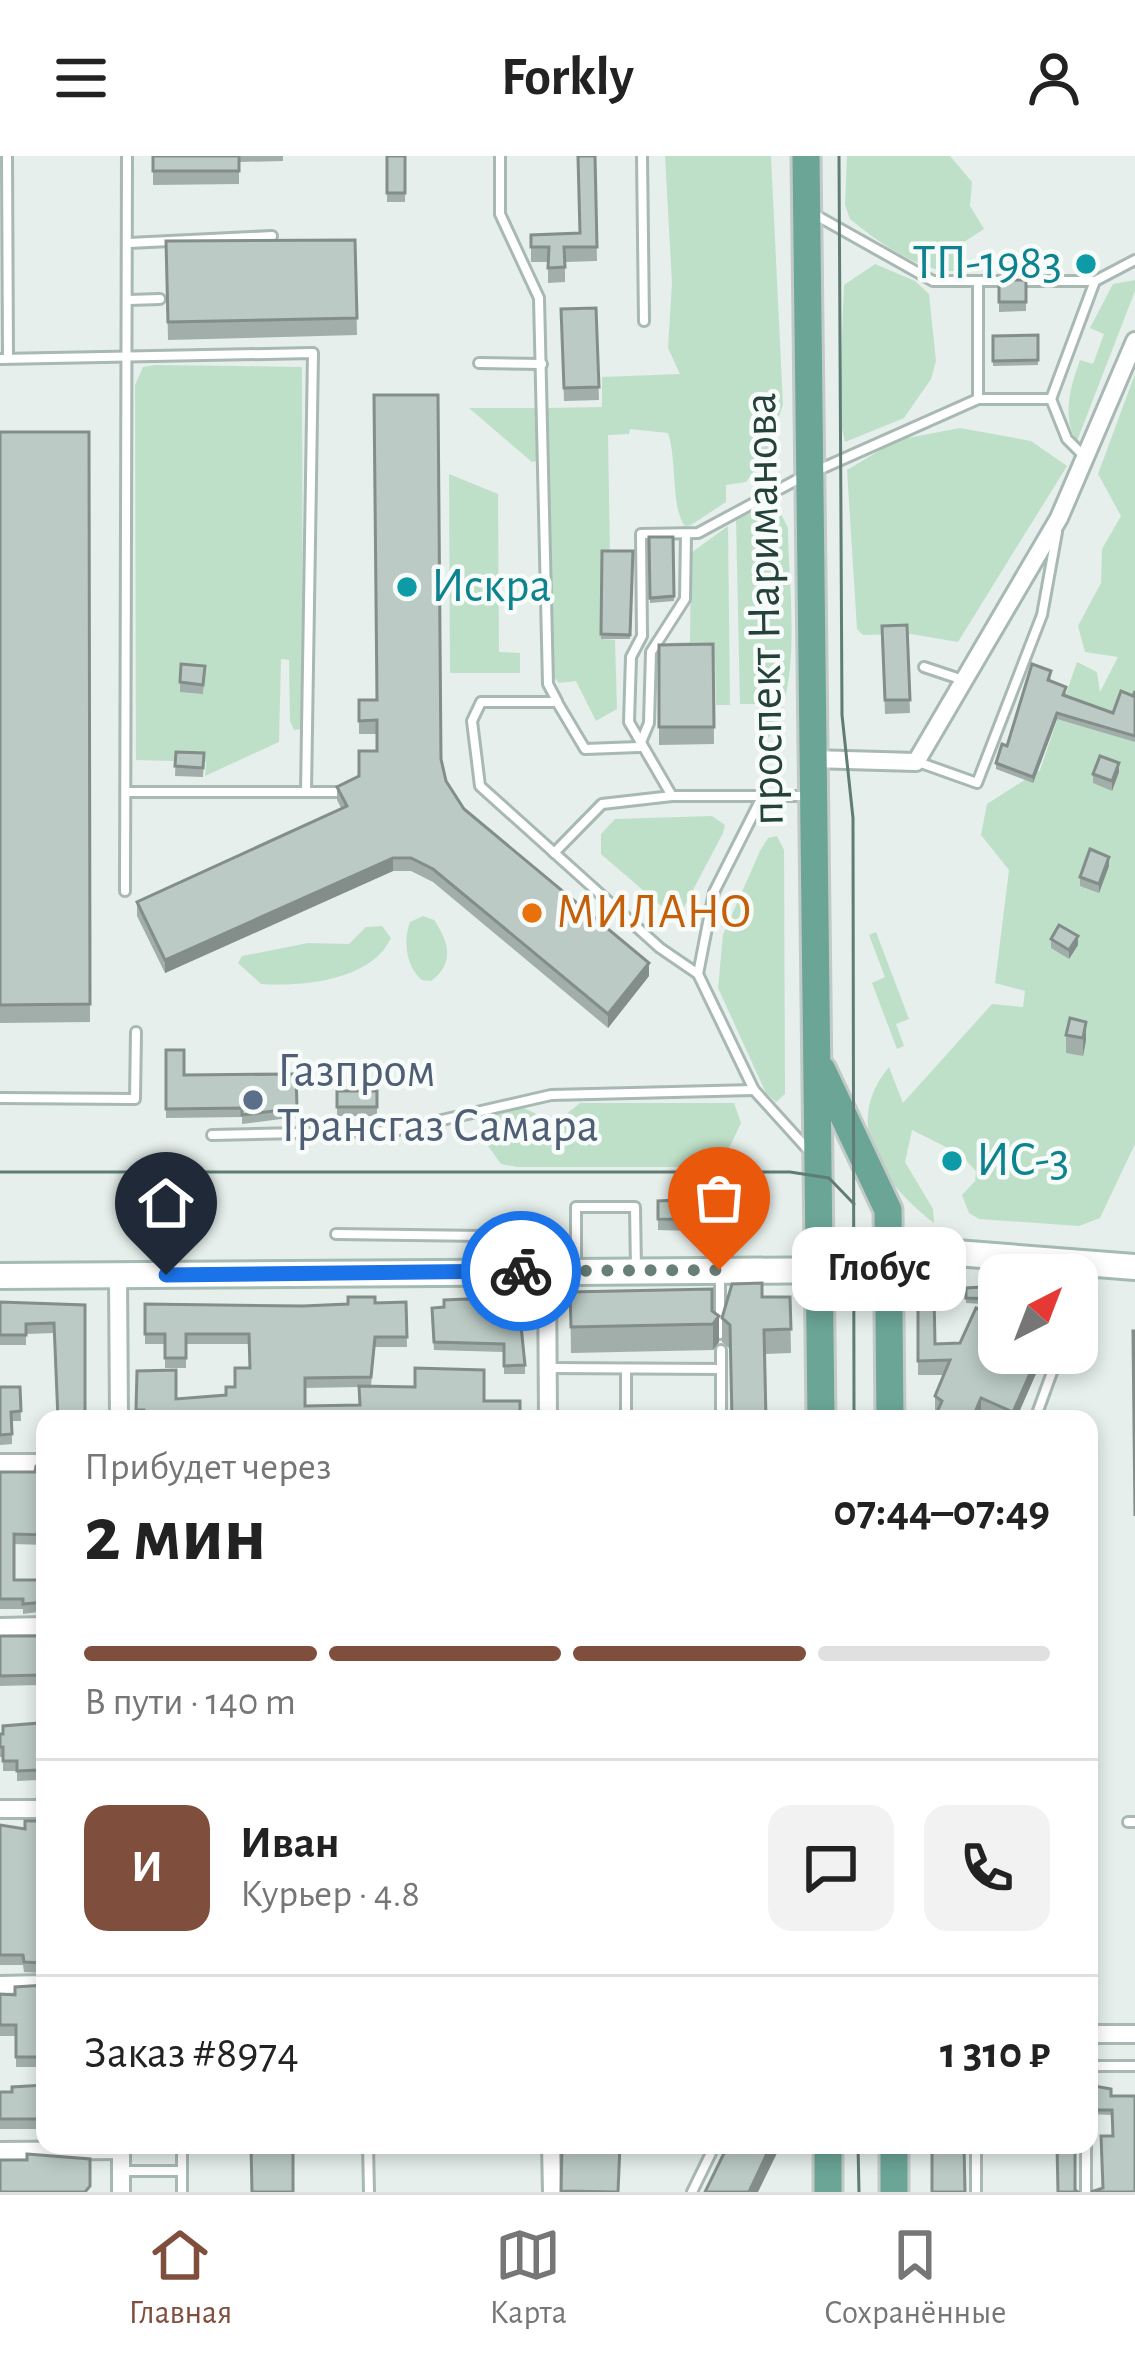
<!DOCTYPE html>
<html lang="ru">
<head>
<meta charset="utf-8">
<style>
  body { margin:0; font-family:"Alegreya Sans",sans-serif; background:#f2f2f2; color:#222; height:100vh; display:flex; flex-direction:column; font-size:45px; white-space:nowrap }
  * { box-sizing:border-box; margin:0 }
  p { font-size:39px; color:#767676 }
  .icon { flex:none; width:66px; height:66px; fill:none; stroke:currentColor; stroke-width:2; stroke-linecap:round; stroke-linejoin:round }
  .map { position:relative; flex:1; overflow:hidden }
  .drawer { position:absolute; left:36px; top:1254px; width:1062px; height:744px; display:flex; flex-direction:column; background:#fff; border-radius:24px; box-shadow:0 6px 18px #0003 }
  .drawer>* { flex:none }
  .needle { width:78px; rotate:42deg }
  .tools { position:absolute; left:978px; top:1098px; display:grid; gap:24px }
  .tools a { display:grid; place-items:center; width:120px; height:120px; border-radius:24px; background:#fff; box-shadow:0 6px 18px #0003; font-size:60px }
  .pin { position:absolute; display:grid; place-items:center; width:102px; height:102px; color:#fff; margin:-123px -51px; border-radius:50% 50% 50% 0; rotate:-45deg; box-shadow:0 0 12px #0007 }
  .pin .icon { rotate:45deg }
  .courier { position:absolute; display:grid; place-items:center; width:120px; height:120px; margin:-60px; border:9px solid #1a73e8; border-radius:50%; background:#fff; color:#222; box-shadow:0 3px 15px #0007 }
  .bubble { position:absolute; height:84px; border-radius:24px; background:#fff; box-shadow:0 6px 18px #0003; font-size:39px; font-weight:700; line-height:84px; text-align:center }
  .summary em { font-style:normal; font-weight:700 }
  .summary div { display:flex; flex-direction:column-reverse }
  .summary { display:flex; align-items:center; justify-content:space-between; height:204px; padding:0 48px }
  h1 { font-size:78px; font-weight:700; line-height:90px }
  .bar { display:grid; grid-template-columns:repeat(4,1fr); gap:18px 12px; align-content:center; height:144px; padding:0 48px }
  .bar i { height:15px; border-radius:9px; background:#e0e0e0 }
  .bar .current { background:#804e3d }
  .bar p { grid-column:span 4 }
  .line { display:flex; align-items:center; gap:30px; padding:0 48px; border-top:3px solid #e0e0e0 }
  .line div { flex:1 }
  .round { display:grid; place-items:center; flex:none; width:126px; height:126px; border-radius:24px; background:#f2f2f2 }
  header { display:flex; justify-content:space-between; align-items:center; height:156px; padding:0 48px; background:#fff; font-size:54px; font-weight:700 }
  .menu { display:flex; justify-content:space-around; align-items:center; height:168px; border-top:3px solid #e0e0e0; background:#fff; font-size:33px; color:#767676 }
  .menu a { display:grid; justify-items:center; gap:6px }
  .menu .current { color:#804e3d }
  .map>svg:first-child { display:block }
</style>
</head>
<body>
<header><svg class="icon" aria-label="menu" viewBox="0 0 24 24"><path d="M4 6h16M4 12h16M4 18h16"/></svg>Forkly<svg class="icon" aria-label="person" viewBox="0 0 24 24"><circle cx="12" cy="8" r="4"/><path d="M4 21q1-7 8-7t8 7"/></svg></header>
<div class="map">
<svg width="1135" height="2036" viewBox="0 0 1135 2036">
  <rect width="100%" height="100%" fill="#e6efeb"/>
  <g fill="#bfe0c8">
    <path d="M665 0H771L783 249 766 298 746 326 726 329V346L691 369 685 370C671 353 677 303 668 277L630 273 629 278 608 279 610 399 601 400 602 483 615 484 617 553 596 565 576 525 559 527 551 518 547 252 602 251V221L680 218 668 192 672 127Z"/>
    <path d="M847 0H950L972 26 970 50 984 73 959 89 964 113C931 125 875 84 850 63L845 49Z"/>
    <path d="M875 108 915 125 929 138 936 205 931 223 904 262 845 286 839 259 844 129Z"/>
    <path d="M1135 124V135L1077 285C1061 261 1071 229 1080 204L1093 208 1104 178 1090 172 1113 128Z"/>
    <path d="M155 209 302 211 303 573 294 574 290 565 289 504 281 503 279 586 205 620 206 606 136 604 135 229 143 211Z"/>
    <path d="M1135 218V988L1100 1062 1079 1070 979 1063 969 1057 962 1039 975 1025 976 1015 960 998 912 974 905 1006 933 1053 934 1067C884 1028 840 970 889 911L903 947 992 848 1023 851 1025 835 995 827 1009 714 981 679 987 648 1040 614 1077 506 1097 516 1100 536 1118 501 1085 496 1078 470 1101 427 1102 393 1121 360 1098 318Z"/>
    <path d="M469 252H535L537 305 532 306Z"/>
    <path d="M960 272 1031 285 1067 310 958 486 911 478 863 479 857 473 847 314 897 284Z"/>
    <path d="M449 318 498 338 499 496 520 497V517H450Z"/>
    <path d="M767 349 779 354 788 372C788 435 807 548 758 594L757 548H740L736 364Z"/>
    <path d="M728 370 730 549H716L715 504H661L669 487 690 486 691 397Z"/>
    <path d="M712 660 725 669 723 677 684 751 674 761 601 698V678L615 663Z"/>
    <path d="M777 680 784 694 785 938 776 946 766 937 718 832 723 779 760 695 768 682Z"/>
    <path d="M423 760 434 764C449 786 455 807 431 825L422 824C406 811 403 785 410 766Z"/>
    <path d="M382 770 391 782C372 824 303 831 261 828L238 807 242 800 308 787 349 788 366 771Z"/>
    <path d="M876 776 909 863 896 868 904 890 897 893 872 827 885 821 869 779Z"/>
    <path d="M580 947H734L741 967 722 1007 711 1011H517L501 1008 481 980 490 957 524 952 555 967Z"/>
  </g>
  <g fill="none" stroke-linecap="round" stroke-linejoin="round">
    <g stroke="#a8b8b2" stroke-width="14">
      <g id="lane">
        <path d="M7 0 8 202"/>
        <path d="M500 0V58L539 142 548 528 557 545"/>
        <path d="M642 0 644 165"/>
        <path d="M812 57 933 125H1095L1135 104"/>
        <path d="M129 87 272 80"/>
        <path d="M978 125V243"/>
        <path d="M129 144 160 143"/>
        <path d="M0 203 313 197 306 636"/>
        <path d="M479 207 542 208"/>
        <path d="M1051 243 1067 283 1083 299"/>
        <path d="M816 315 978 243H1051L1095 125"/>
        <path d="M802 321 698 377 641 378 642 480 631 501 629 566 672 640H805"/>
        <path d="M924 511 963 524"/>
        <path d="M639 591 585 593 557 546H481L472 565 480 630 660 792 698 818"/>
        <path d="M639 591 649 567 651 496 685 443 686 378"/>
        <path d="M918 606 977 627 1042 459 1057 376"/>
        <path d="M126 636H338"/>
        <path d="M763 639 714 736 698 818 754 934 811 997"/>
        <path d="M554 697 602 648 672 640"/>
        <path d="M125 735 127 0"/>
        <path d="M0 942 135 943 136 876"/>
        <path d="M212 979 394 975 551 939 754 934"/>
        <path d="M336 1078 483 1080 576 1094"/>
        <path d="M576 1113V1051H635L636 1113"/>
        <path d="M720 1119V1178"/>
        <path d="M721 1194V1263"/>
        <path d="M548 1212 721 1213"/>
        <path d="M626 1213V1263"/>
        <path d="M1035 1263 1059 1197"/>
        <path d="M1128 1666H1135"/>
        <path d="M1089 1910H1135"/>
        <path d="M368 1989 369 2036"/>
        <path d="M976 1989V2036"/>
        <path d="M123 2015H182"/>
        <path d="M182 2036V1989"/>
        <path d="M692 2036 712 1995 700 1989"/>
        <path d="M1086 2036V1989"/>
      </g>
    </g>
    <g stroke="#a8b8b2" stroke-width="22">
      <g id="street">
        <path d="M812 603 916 606 1059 362 1135 185"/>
        <path d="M547 1115 548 1263"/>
        <path d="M118 1120 119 1263"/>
        <path d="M0 1307H45"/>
        <path d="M0 1471 45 1470"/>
        <path d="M0 1653H45"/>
        <path d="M0 1829 45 1828"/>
        <path d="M1089 1878H1135"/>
        <path d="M121 1989V2036"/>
        <path d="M551 1989 552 2036"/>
        <path d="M0 1995 121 1994"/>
      </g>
    </g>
    <g stroke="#a4bbb3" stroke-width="30">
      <path id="secondary" d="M0 1120 852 1114 956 1097 1135 1111"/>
    </g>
    <g stroke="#c2cac8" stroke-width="33">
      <g id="primary">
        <path d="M806 0 821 1263"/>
        <path d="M822 914 888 1054 890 1263"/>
        <path d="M828 1989V2036"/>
        <path d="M894 1989V2036"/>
      </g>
    </g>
    <use href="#lane" stroke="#fff" stroke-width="8"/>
    <use href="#street" stroke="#fff" stroke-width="16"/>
    <use href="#secondary" stroke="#fff" stroke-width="24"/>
    <use href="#primary" stroke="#6aa596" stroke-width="27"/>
    <g stroke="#5f7d75" stroke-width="3">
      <path d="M839 0 842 559 853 662 854 1263"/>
      <path d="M0 1016H790L829 1022 854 1048"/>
      <path d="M858 1989 859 2036"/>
    </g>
  </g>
  <g fill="#a1aea9" fill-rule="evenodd">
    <path d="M153 0H283V5L239 6V28L153 29Z"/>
    <path d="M406 0 405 46H387V37Z"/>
    <path d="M595 0 597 105 565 106V126L548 127V106H531V79L579 77Z"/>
    <path d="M355 84 357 179 168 184 166 85Z"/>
    <path d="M999 124H1026V155L999 156Z"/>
    <path d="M596 152 599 244 564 245 561 153Z"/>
    <path d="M1038 179V209L993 210V180Z"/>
    <path d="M0 276H89L90 866 0 867Z"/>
    <path d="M649 381H673L674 445 650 447Z"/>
    <path d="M602 395H633L630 483H601Z"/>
    <path d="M907 469 910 557 885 558 882 470Z"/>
    <path d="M713 488 714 588 659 589V489Z"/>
    <path d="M205 510 203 538 180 536V526Z"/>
    <path d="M1051 521 1050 525 1066 537 1065 540 1113 557 1133 540 1135 535V586L1057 563 1033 627 996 613V607Z"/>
    <path d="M359 544 441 603 446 625 464 653 649 820 608 872 433 726 411 715H393L165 817 137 760V746L341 652 337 644V631L359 620 377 595V578H359Z"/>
    <path d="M176 596 204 597 203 621 175 620Z"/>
    <path d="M1119 616 1112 635 1093 627V618Z"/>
    <path d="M1109 710 1099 737 1080 730V721Z"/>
    <path d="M1051 783 1078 789 1069 803 1051 792Z"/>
    <path d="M1066 879 1086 884 1083 900 1066 897Z"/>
    <path d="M166 894 184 919 296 918 297 961 242 968V961L166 962Z"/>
    <rect x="337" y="935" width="40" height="25"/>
    <path d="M723 1042V1076L658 1074V1045Z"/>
    <path d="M999 1130V1149L966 1147V1132Z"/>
    <path d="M570 1136 712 1155 719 1186 713 1194 571 1197Z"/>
    <path d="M918 1138 935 1188 999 1197H1042V1204L1016 1263H996L981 1256 978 1263H934L937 1256 935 1254V1240L944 1219H918Z"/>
    <path d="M762 1141H790L791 1197 765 1198 730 1193 722 1186V1162Z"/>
    <path d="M467 1143 525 1209V1218H504V1196L434 1194 432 1152 444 1151Z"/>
    <path d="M0 1146 85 1149 54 1177 26 1178V1189H0Z"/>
    <path d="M406 1146 407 1191H375L371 1230 484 1245 520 1263H136L137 1215 176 1243 226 1239 249 1212V1188H186V1212H165V1188H145V1148L303 1150ZM359 1231V1249L305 1250V1232Z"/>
    <path d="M0 1231H20L21 1265H12V1288L0 1289Z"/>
    <path d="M45 1309V1389L14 1388V1424H45V1455L23 1458V1453H0V1316H35Z"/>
    <path d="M0 1480H45V1617L38 1619V1624L17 1625V1615H3V1601H0V1578L39 1567 40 1529 0 1530Z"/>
    <path d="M45 1665V1817L24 1816 23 1809H0V1669L25 1673Z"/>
    <path d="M45 1829V1911H16V1880H0V1838L15 1839Z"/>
    <path d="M45 1929V1973H0V1936H12Z"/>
    <path d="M1089 1929 1111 1940H1135L1102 2032 1113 1980 1112 1959 1089 1958Z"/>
  </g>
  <g fill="#838d89">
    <path d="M1057 557V563L1033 627V621Z"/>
    <path d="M1119 607V616L1112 635V625Z"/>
    <path d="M1109 701V710L1099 737V728Z"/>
    <path d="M393 702V715L165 817V804Z"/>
    <path d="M1078 780V789L1069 803V794Z"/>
    <path d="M649 807V820L608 872V858Z"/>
    <path d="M1086 866V884L1083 900V882Z"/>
    <path d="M719 1160V1186L713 1194V1168Z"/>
    <path d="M1039 1197H1042V1204L1016 1263H1013V1256Z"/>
    <path d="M981 1242V1256L978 1263H972Z"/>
    <path d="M771 1989H780V1991L758 2036H749Z"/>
  </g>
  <g fill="#bbcac4" stroke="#838d89" stroke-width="3">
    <rect x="153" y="0" width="86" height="15"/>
    <rect x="387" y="0" width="18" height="37"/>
    <path d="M578 0H595L597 91H564L565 111 548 112 549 91H531V79L580 77Z"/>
    <path d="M355 84 357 162 168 166 166 85Z"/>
    <rect x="999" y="124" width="27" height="22"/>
    <path d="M596 152 599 231 564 232 561 153Z"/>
    <path d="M1038 179V204L993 205V180Z"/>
    <path d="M374 239H438L441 603 446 625 464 653 649 807 608 858 433 713 411 702H393L165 804 137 746 347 650 337 631 359 620V595H377V564L359 565V544H377Z"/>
    <path d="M0 276H89L90 848 0 849Z"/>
    <path d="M649 381H673L674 440 650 442Z"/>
    <path d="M602 395H633L630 479 601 478Z"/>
    <path d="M907 469 910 544H885L882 470Z"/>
    <path d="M713 488 714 571H659V489Z"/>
    <path d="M181 508 205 510 203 529 180 526Z"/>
    <path d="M1032 508 1051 515 1048 524 1066 531 1063 539 1113 557 1121 535 1133 540 1135 535V580L1057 557 1033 621 996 607 1002 588 1007 590Z"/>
    <path d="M176 596 204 597 203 612 175 610Z"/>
    <path d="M1100 600 1119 607 1112 625 1093 618Z"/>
    <path d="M1090 693 1109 701 1099 728 1080 721Z"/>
    <path d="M1059 769 1078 780 1069 794 1051 783Z"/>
    <path d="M1070 862 1086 866 1083 882 1066 879Z"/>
    <path d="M166 894H184V919L296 918 297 952 242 959V952L166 953Z"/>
    <rect x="337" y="935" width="40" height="16"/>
    <path d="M723 1042V1064L658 1063V1045Z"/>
    <path d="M1003 1111 1044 1115V1119H1002Z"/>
    <path d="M762 1127V1141H790L791 1173 764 1174 766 1263H732L730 1169 722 1162 732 1128Z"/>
    <path d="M999 1130V1143L966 1142V1132Z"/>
    <path d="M712 1133V1155L719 1160 713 1168 571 1171 570 1136Z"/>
    <path d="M918 1138H934L935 1188 960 1187 976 1152 999 1162V1197H1039L1013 1256 981 1242 972 1263H934L942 1245 935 1240 950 1204 918 1205Z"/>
    <path d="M348 1141H375V1147L406 1146 407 1181H375L371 1221 305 1222V1250L360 1249 359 1230 415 1231V1212L484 1214V1245H520V1263H144V1254H136L137 1215 176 1214V1243L226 1239V1231H235V1212H250L249 1178H186V1202H165V1178H145V1148L303 1150 348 1148Z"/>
    <path d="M467 1143 519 1150 525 1209 504 1210V1188L434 1186 432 1152 444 1151V1144Z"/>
    <path d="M0 1146 85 1149V1263H58L54 1167 26 1168V1179H0Z"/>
    <path d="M1133 1175H1135V1360Z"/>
    <path d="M0 1231H20L21 1255 11 1256 12 1278 0 1279Z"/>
    <path d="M45 1309V1379L14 1378V1424H45V1446L23 1448V1443H0V1316H35L36 1310Z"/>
    <path d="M0 1480H45V1607L38 1609V1614L17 1615V1605H3V1591H0V1578H3V1570L39 1567 40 1519 0 1520Z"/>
    <path d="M25 1665H45V1807L24 1806 23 1799H0V1669L25 1673Z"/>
    <path d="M45 1829V1901H16V1869H0V1838L15 1839V1831Z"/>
    <path d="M45 1929V1963H0V1936H12V1931Z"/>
    <path d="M1089 1929 1111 1933V1940H1135V2036H1091L1103 2032 1101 1980H1113L1112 1954H1089Z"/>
    <path d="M251 1989H293V2036H252Z"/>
    <path d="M562 1989H620L618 2036 561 2035Z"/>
    <path d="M728 1989H771L749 2036H705Z"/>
    <path d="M932 1989H964L965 2036H932Z"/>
    <path d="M1057 1989H1075V2034L1078 2036H1058Z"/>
    <path d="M27 1998 90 2003V2030L85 2036H0V2004H27Z"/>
  </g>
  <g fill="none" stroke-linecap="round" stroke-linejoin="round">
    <path stroke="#687f78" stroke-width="12" stroke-dasharray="0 21.6" d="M521 1115 719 1114"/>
    <path stroke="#1a73e8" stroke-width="15" d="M166 1119 521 1115"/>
  </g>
  <g fill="#0f9aa8" stroke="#f7fbf9" stroke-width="4.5">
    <circle cx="1086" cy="108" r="12"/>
    <circle cx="407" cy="431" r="12"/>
    <circle cx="952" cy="1005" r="12"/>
  </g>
  <circle fill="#e8710a" stroke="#f7fbf9" stroke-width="4.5" cx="532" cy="757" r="12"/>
  <circle fill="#5c6f8a" stroke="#f7fbf9" stroke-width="4.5" cx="253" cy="944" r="12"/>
  <g text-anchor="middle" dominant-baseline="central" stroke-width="9" stroke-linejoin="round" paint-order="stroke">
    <g font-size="48" fill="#0d838f" stroke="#f7fbf9" text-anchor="start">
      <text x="1062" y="108" text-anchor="end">ТП-1983</text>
      <text x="431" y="431">Искра</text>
      <text x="976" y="1005">ИС-3</text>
    </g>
    <g font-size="48" fill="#24423a" stroke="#f7fbf9">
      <text transform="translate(765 453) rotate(-91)">проспект Нариманова</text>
    </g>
    <g font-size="48" fill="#c56008" stroke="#f7fbf9" text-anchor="start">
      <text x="556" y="757">МИЛАНО</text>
    </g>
    <g font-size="48" fill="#4e5e75" stroke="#f7fbf9" text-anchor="start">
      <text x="277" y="916">Газпром<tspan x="277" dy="55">Трансгаз Самара</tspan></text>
    </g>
  </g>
</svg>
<div class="tools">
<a><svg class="needle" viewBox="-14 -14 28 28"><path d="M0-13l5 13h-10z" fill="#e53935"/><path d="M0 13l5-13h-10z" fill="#767676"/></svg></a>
</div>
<div class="pin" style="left:719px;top:1114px;background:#ea580c"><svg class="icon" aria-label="bag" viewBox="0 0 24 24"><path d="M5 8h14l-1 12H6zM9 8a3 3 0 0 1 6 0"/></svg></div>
<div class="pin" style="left:166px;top:1119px;background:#1f2937"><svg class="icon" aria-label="home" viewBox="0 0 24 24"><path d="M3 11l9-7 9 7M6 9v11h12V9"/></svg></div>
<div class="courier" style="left:521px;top:1115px"><svg class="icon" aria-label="bike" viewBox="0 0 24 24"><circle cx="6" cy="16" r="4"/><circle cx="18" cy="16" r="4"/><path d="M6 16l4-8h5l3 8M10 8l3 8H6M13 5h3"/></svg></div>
<div class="bubble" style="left:792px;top:1071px;width:174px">Глобус</div>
<section class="drawer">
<div class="summary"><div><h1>2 мин</h1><p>Прибудет через</p></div><em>07:44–07:49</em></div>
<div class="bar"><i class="current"></i><i class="current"></i><i class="current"></i><i></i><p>В пути · 140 m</p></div>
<div class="line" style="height:216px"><b class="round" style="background:#804e3d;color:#fff">И</b><div><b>Иван</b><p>Курьер · 4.8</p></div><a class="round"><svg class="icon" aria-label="chat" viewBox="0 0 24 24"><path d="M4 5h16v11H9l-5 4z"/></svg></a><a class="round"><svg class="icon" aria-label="phone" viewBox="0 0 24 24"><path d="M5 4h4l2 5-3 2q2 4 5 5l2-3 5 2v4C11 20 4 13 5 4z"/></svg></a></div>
<div class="line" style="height:156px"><div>Заказ #8974</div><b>1 310 ₽</b></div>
</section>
</div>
<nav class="menu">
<a class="current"><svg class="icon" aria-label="home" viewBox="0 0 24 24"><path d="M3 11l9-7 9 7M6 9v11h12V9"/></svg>Главная</a>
<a><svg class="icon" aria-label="map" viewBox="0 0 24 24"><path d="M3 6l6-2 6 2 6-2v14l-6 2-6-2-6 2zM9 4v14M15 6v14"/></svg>Карта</a>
<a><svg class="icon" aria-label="saved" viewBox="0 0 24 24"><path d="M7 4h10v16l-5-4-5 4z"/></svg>Сохранённые</a>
</nav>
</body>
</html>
